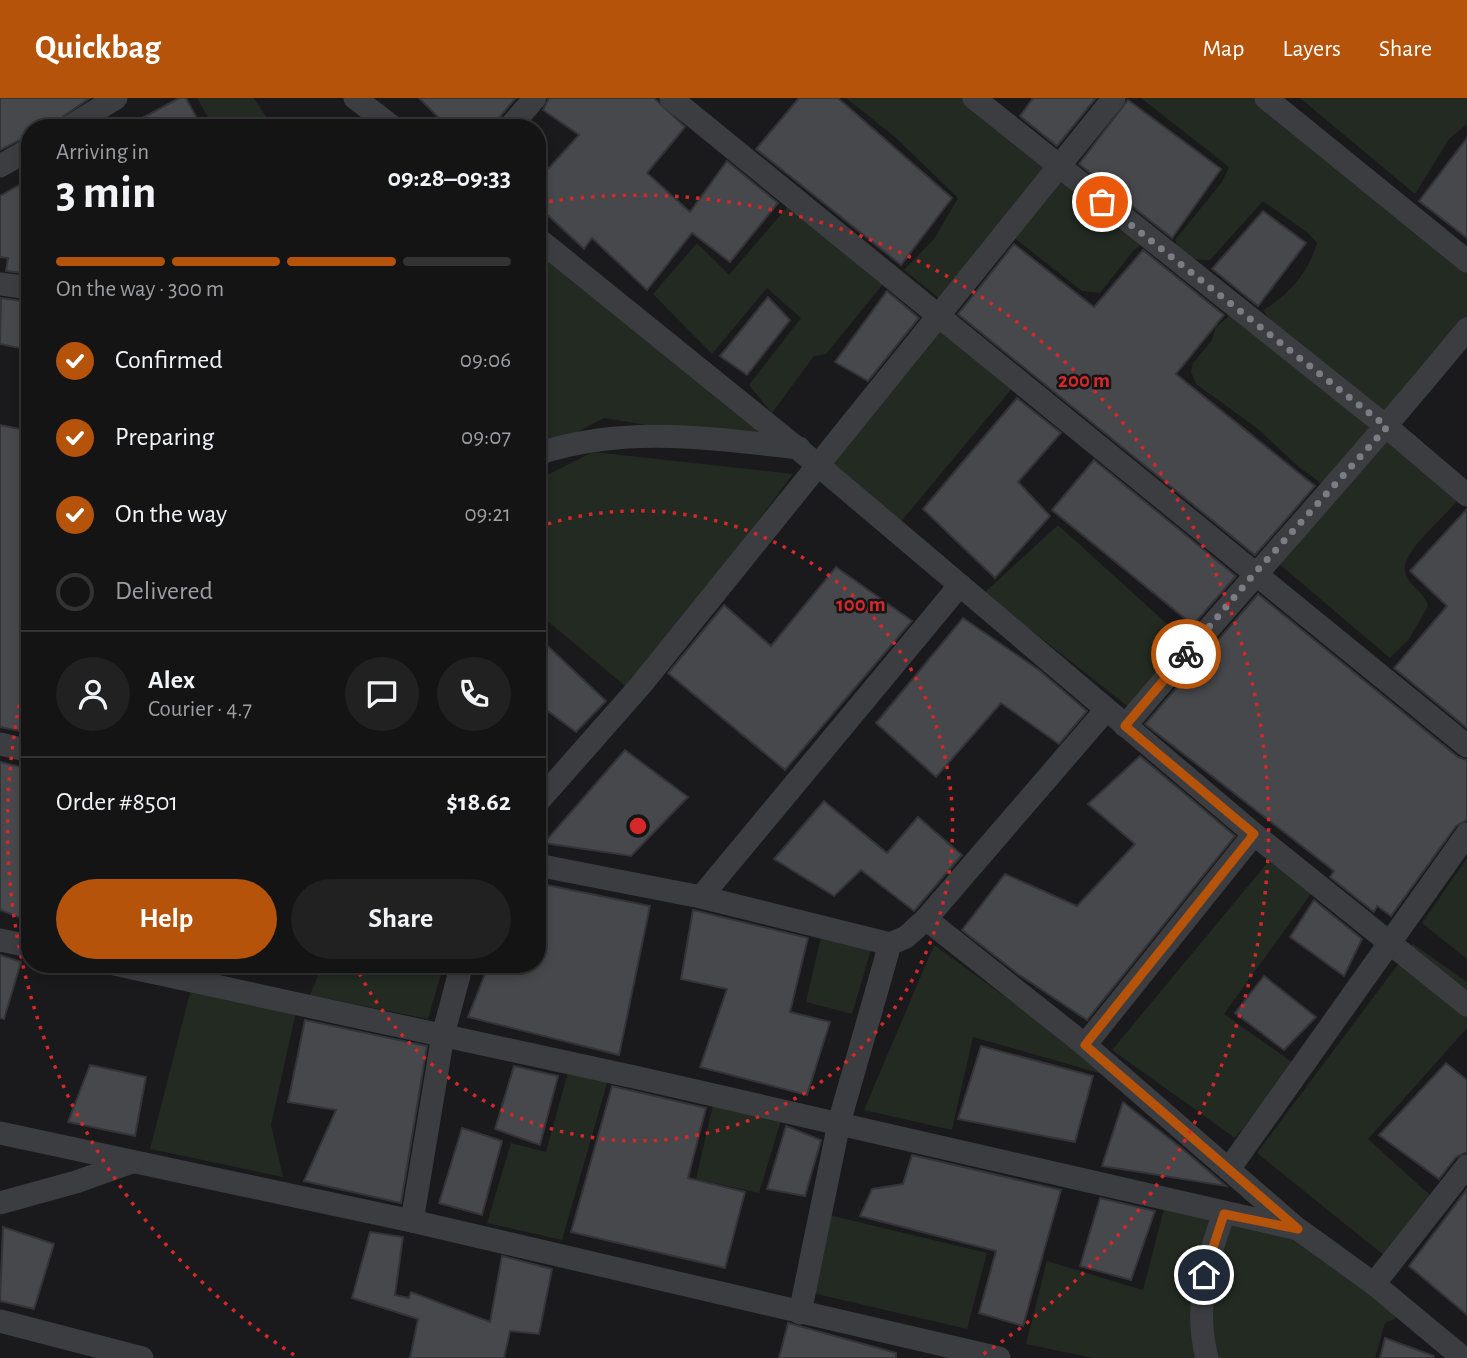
<!DOCTYPE html>
<html lang="en">
<head>
<meta charset="utf-8">
<style>
  body { margin:0; font-family:"Alegreya Sans",sans-serif; background:#212122; color:#f1f3f6; height:100vh; display:flex; flex-direction:column; font-size:26px; white-space:nowrap }
  * { box-sizing:border-box; margin:0 }
  p { font-size:23px; color:#9d9ea0 }
  .icon { flex:none; width:38px; height:38px; fill:none; stroke:currentColor; stroke-width:2; stroke-linecap:round; stroke-linejoin:round }
  .map { position:relative; flex:1; overflow:hidden }
  .details { position:absolute; left:21px; top:21px; width:525px; height:854px; display:flex; flex-direction:column; background:#141415; border-radius:28px; box-shadow:0 4px 10px #0003,0 0 0 2px #333334 }
  .details>* { flex:none }
  .pin { position:absolute; display:grid; place-items:center; width:60px; height:60px; color:#fff; margin:-30px; border:4px solid #fff; border-radius:50%; box-shadow:0 2px 7px #0007 }
  .courier { position:absolute; display:grid; place-items:center; width:70px; height:70px; margin:-35px; border:5px solid #b45309; border-radius:50%; background:#fff; color:#222; box-shadow:0 2px 9px #0007 }
  .summary em { font-style:normal; font-weight:700 }
  .summary div { display:flex; flex-direction:column-reverse }
  .summary { display:flex; align-items:center; justify-content:space-between; height:119px; padding:0 35px }
  h1 { font-size:46px; font-weight:700; line-height:52px }
  .bar { display:grid; grid-template-columns:repeat(4,1fr); gap:10px 7px; align-content:center; height:84px; padding:0 35px }
  .bar i { height:9px; border-radius:5px; background:#333334 }
  .bar .on { background:#b45309 }
  .bar p { grid-column:span 4 }
  .line { display:flex; align-items:center; gap:18px; padding:0 35px; border-top:2px solid #333334 }
  .line div { flex:1 }
  .round { display:grid; place-items:center; flex:none; width:74px; height:74px; border-radius:37px; background:#212122 }
  ol { padding:0 35px; list-style:none }
  li { display:flex; align-items:center; gap:21px; height:77px }
  li p { margin-inline-start:auto }
  li .icon { padding:7px; border-radius:50%; background:#b45309; color:#fff; stroke-width:4 }
  li:last-child { color:#9d9ea0 }
  li i { width:38px; height:38px; border:4px solid #333334; border-radius:50% }
  .action { display:flex; gap:14px; margin-top:auto; padding:14px 35px }
  .action a { flex:1; height:80px; border-radius:42px; background:#b45309; color:#fff; font-size:28px; font-weight:700; line-height:80px; text-align:center }
  .action a+a { background:#212122; color:#f1f3f6 }
  header { display:flex; align-items:center; gap:42px; box-sizing:border-box; height:98px; padding:0 35px; background:#b45309; color:#fff }
  header strong { font-size:33px }
  nav { display:flex; gap:38px; margin-inline-start:auto; font-size:24px }
  .map>svg:first-child { display:block }
</style>
</head>
<body>
<header>
<strong>Quickbag</strong>
<nav><a>Map</a><a>Layers</a><a>Share</a></nav>
</header>
<div class="map">
<svg width="1467" height="1260" viewBox="0 0 1467 1260">
  <rect width="100%" height="100%" fill="#1a1a1c"/>
  <g fill="#222a22">
    <path d="M197 0H254L273 30H214Z"/>
    <path d="M846 0H967L1051 68 945 205 904 172 934 141 958 100 895 39Z"/>
    <path d="M1141 0H1270L1467 156V225L1392 319 1270 222 1263 212C1288 198 1309 174 1317 145L1308 135 1263 103 1210 162C1192 162 1182 160 1175 142L1222 84 1229 69Z"/>
    <path d="M1300 0H1467V26L1449 41 1415 96Z"/>
    <path d="M1058 73 1144 145 1134 152 1100 195 1082 193 1008 135Z"/>
    <path d="M794 101 888 180 826 256 814 258 772 315 749 287 801 220 767 190 712 256 653 196 697 145 729 177Z"/>
    <path d="M571 152 789 350 604 320 542 352 537 345V168Z"/>
    <path d="M1230 217 1384 327 1329 391 1300 370 1258 331 1196 286 1191 274 1193 265 1212 242 1216 229Z"/>
    <path d="M946 221 1019 282 899 426 828 368Z"/>
    <path d="M1393 336 1462 396C1452 414 1401 452 1405 473 1407 488 1424 492 1428 508L1409 541 1390 560 1278 465Z"/>
    <path d="M593 354 793 376 631 593 537 514V398L543 379Z"/>
    <path d="M1058 427 1187 544 1131 611 984 495Z"/>
    <path d="M1283 746 1321 782 1224 916 1296 967 1235 1040 1112 952Z"/>
    <path d="M1467 760V861L1422 825Z"/>
    <path d="M823 830 873 845 852 916 806 904Z"/>
    <path d="M1413 846 1467 884V930L1368 1041 1432 1099 1386 1159 1257 1055Z"/>
    <path d="M934 847 1117 980 973 939 952 1032 864 1012Z"/>
    <path d="M323 866H444L428 921 310 897Z"/>
    <path d="M192 887 297 909 271 1027 283 1079 150 1051Z"/>
    <path d="M571 963 610 975 562 1142 487 1125 511 1045 546 1054Z"/>
    <path d="M715 998 783 1016 759 1095 696 1081Z"/>
    <path d="M1165 1107 1327 1143 1467 1247 1433 1238 1399 1219 1385 1225 1375 1260H1093L1026 1246 1047 1163 1143 1192Z"/>
    <path d="M829 1117 987 1155 967 1231 808 1194Z"/>
  </g>
  <g fill="#47484c" stroke="#343438" stroke-width="2">
    <path d="M0 0H90L46 30H30V37L0 52Z"/>
    <path d="M179 0H186L202 30H124Z"/>
    <path d="M419 0H516L498 21 495 30H449Z"/>
    <path d="M549 0H654L685 29 647 75 690 114 727 63 778 105 730 164 692 135 647 192 592 140 584 151 537 107V83L579 37 543 12Z"/>
    <path d="M799 0H838L952 100 901 167 756 51Z"/>
    <path d="M1033 0H1096L1057 48 1020 18Z"/>
    <path d="M1128 2 1221 71 1172 140 1079 66Z"/>
    <path d="M1467 40V140L1419 103Z"/>
    <path d="M30 81V176L6 173 8 160 0 159V98Z"/>
    <path d="M1263 113 1306 145 1258 208 1212 171Z"/>
    <path d="M1014 146 1094 209 1143 152 1224 217 1176 276 1315 388 1255 457 958 216Z"/>
    <path d="M887 193 919 220 868 283 835 264Z"/>
    <path d="M768 199 790 222 747 277 720 258Z"/>
    <path d="M1 200 30 204V252L0 246Z"/>
    <path d="M1017 300 1061 335 1018 384 1050 418 995 480 923 411Z"/>
    <path d="M0 327 30 333V635L0 629Z"/>
    <path d="M1094 362 1236 478 1193 527 1052 412Z"/>
    <path d="M1467 411V630L1394 570 1447 508 1410 473Z"/>
    <path d="M836 469 912 523 785 672 668 575 724 507 771 548Z"/>
    <path d="M1258 496 1458 659 1467 662V722L1456 728 1391 818 1377 808 1374 814 1330 779 1334 773 1145 626Z"/>
    <path d="M963 520 1039 572 1087 613 1059 646 1001 605 936 679 876 625Z"/>
    <path d="M537 538 606 603 576 634 537 605Z"/>
    <path d="M625 652 688 699 631 758 544 745Z"/>
    <path d="M1140 658 1235 738 1087 922 1018 876 962 832 1005 776 1077 808 1135 746 1088 706Z"/>
    <path d="M0 664 30 671V789L21 820 0 812Z"/>
    <path d="M824 703 887 755 918 719 962 757 914 813 861 772 834 798 774 761Z"/>
    <path d="M537 785 650 808 619 957 468 919 489 866H537Z"/>
    <path d="M1314 802 1362 841 1344 878 1290 839Z"/>
    <path d="M693 812 808 840 790 914 830 924 807 997 700 969 727 891 681 881Z"/>
    <path d="M0 857 21 864 4 921 0 920Z"/>
    <path d="M1264 878 1316 919 1284 952 1235 915Z"/>
    <path d="M305 922 427 948 401 1105 304 1083 336 1012 288 1004Z"/>
    <path d="M981 948 1093 978 1075 1044 958 1021Z"/>
    <path d="M1446 965 1467 982V1054L1456 1059 1439 1081 1379 1037Z"/>
    <path d="M90 967 146 979 135 1038 68 1024Z"/>
    <path d="M514 968 558 978 540 1047 495 1031Z"/>
    <path d="M612 988 706 1010 688 1080 745 1094 725 1170 571 1134Z"/>
    <path d="M1123 1004 1184 1052 1226 1088 1102 1068Z"/>
    <path d="M786 1028 821 1042 805 1098 767 1091Z"/>
    <path d="M462 1030 502 1043 482 1117 439 1105Z"/>
    <path d="M912 1057 1061 1092 1023 1228 979 1215 996 1153 860 1118 872 1091 903 1086Z"/>
    <path d="M1467 1091V1217L1409 1168Z"/>
    <path d="M1100 1100 1155 1113 1131 1182 1080 1168Z"/>
    <path d="M3 1129 54 1146 34 1211 0 1203Z"/>
    <path d="M370 1134 403 1139 395 1197 409 1200 411 1194 490 1224 502 1158 552 1171 539 1236 510 1233 504 1260H410L418 1221 352 1200Z"/>
    <path d="M788 1225 896 1255V1260H779Z"/>
    <path d="M1385 1240 1434 1258 1433 1260H1380Z"/>
  </g>
  <g fill="none" stroke-linecap="round" stroke-linejoin="round">
    <g stroke="#3b3d41" stroke-width="23">
      <path d="M355 0 394 30"/>
      <path d="M671 0 1467 648"/>
      <path d="M974 0 1387 329 1467 397"/>
      <path d="M1266 0 1467 163"/>
      <path d="M68 30 116 0"/>
      <path d="M509 30 535 0"/>
      <path d="M0 68 30 51"/>
      <path d="M537 140 818 367 1254 736 1467 907"/>
      <path d="M0 186 30 190"/>
      <path d="M537 356C624 327 709 340 799 350"/>
      <path d="M1125 628C1238 494 1357 366 1467 231"/>
      <path d="M0 646 30 653"/>
      <path d="M537 705 640 588 1114 0"/>
      <path d="M537 767 701 799 890 846 906 839 926 821 1106 612"/>
      <path d="M701 799 960 487"/>
      <path d="M926 821 1085 947 1295 1129"/>
      <path d="M0 842 30 848"/>
      <path d="M114 866 639 980 1298 1131 1374 1186 1463 1260"/>
      <path d="M1085 947 1254 736"/>
      <path d="M0 1035 412 1123 443 937 462 866"/>
      <path d="M1229 1071 1467 736"/>
      <path d="M0 1105 76 1084 132 1064"/>
      <path d="M412 1123 999 1260"/>
      <path d="M1374 1186 1467 1068"/>
      <path d="M800 1215 839 1025 890 846"/>
      <path d="M0 1223 142 1260"/>
      <path d="M1207 1260C1194 1210 1206 1163 1224 1116"/>
    </g>
  </g>
  <g fill="none" stroke-linecap="round" stroke-linejoin="round">
    <path stroke="#7a7d83" stroke-width="7" stroke-dasharray="0 12.6" d="M1102 104 1387 329 1254 476 1186 556"/>
    <path stroke="#b45309" stroke-width="9" d="M1186 556 1125 628 1254 736 1085 947 1298 1131 1224 1116 1204 1177"/>
  </g>
  <g fill="none" stroke="#d62828" stroke-width="3.5" stroke-dasharray="3.5 7">
    <path d="M538 429A315 315 0 1 1 356 869"/>
    <path d="M294 1257A631 631 0 0 1 29 565M539 105A631 631 0 0 1 982 1257"/>
  </g>
  <circle cx="638" cy="728" r="10" fill="#d62828" stroke="#151517" stroke-width="3.5"/>
  <g font-size="21" text-anchor="middle" font-weight="bold" fill="#d62828" stroke="#151517" stroke-width="5" stroke-linejoin="round" paint-order="stroke">
    <text x="1084" y="289">200 m</text>
    <text x="861" y="513">100 m</text>
  </g>
</svg>
<div class="pin" style="left:1102px;top:104px;background:#ea580c"><svg class="icon" aria-label="bag" viewBox="0 0 24 24"><path d="M5 8h14l-1 12H6zM9 8a3 3 0 0 1 6 0"/></svg></div>
<div class="pin" style="left:1204px;top:1177px;background:#1f2937"><svg class="icon" aria-label="home" viewBox="0 0 24 24"><path d="M3 11l9-7 9 7M6 9v11h12V9"/></svg></div>
<div class="courier" style="left:1186px;top:556px"><svg class="icon" aria-label="bike" viewBox="0 0 24 24"><circle cx="6" cy="16" r="4"/><circle cx="18" cy="16" r="4"/><path d="M6 16l4-8h5l3 8M10 8l3 8H6M13 5h3"/></svg></div>
<section class="details">
<div class="summary"><div><h1>3 min</h1><p>Arriving in</p></div><em>09:28–09:33</em></div>
<div class="bar"><i class="on"></i><i class="on"></i><i class="on"></i><i></i><p>On the way · 300 m</p></div>
<ol>
<li><svg class="icon" aria-label="check" viewBox="0 0 24 24"><path d="M5 12l5 5 9-10"/></svg>Confirmed<p>09:06</p></li>
<li><svg class="icon" aria-label="check" viewBox="0 0 24 24"><path d="M5 12l5 5 9-10"/></svg>Preparing<p>09:07</p></li>
<li><svg class="icon" aria-label="check" viewBox="0 0 24 24"><path d="M5 12l5 5 9-10"/></svg>On the way<p>09:21</p></li>
<li><i></i>Delivered</li>
</ol>
<div class="line" style="height:126px"><a class="round"><svg class="icon" aria-label="person" viewBox="0 0 24 24"><circle cx="12" cy="8" r="4"/><path d="M4 21q1-7 8-7t8 7"/></svg></a><div><b>Alex</b><p>Courier · 4.7</p></div><a class="round"><svg class="icon" aria-label="chat" viewBox="0 0 24 24"><path d="M4 5h16v11H9l-5 4z"/></svg></a><a class="round"><svg class="icon" aria-label="phone" viewBox="0 0 24 24"><path d="M5 4h4l2 5-3 2q2 4 5 5l2-3 5 2v4C11 20 4 13 5 4z"/></svg></a></div>
<div class="line" style="height:91px"><div>Order #8501</div><b>$18.62</b></div>
<div class="action"><a>Help</a><a>Share</a></div>
</section>
</div>
</body>
</html>
